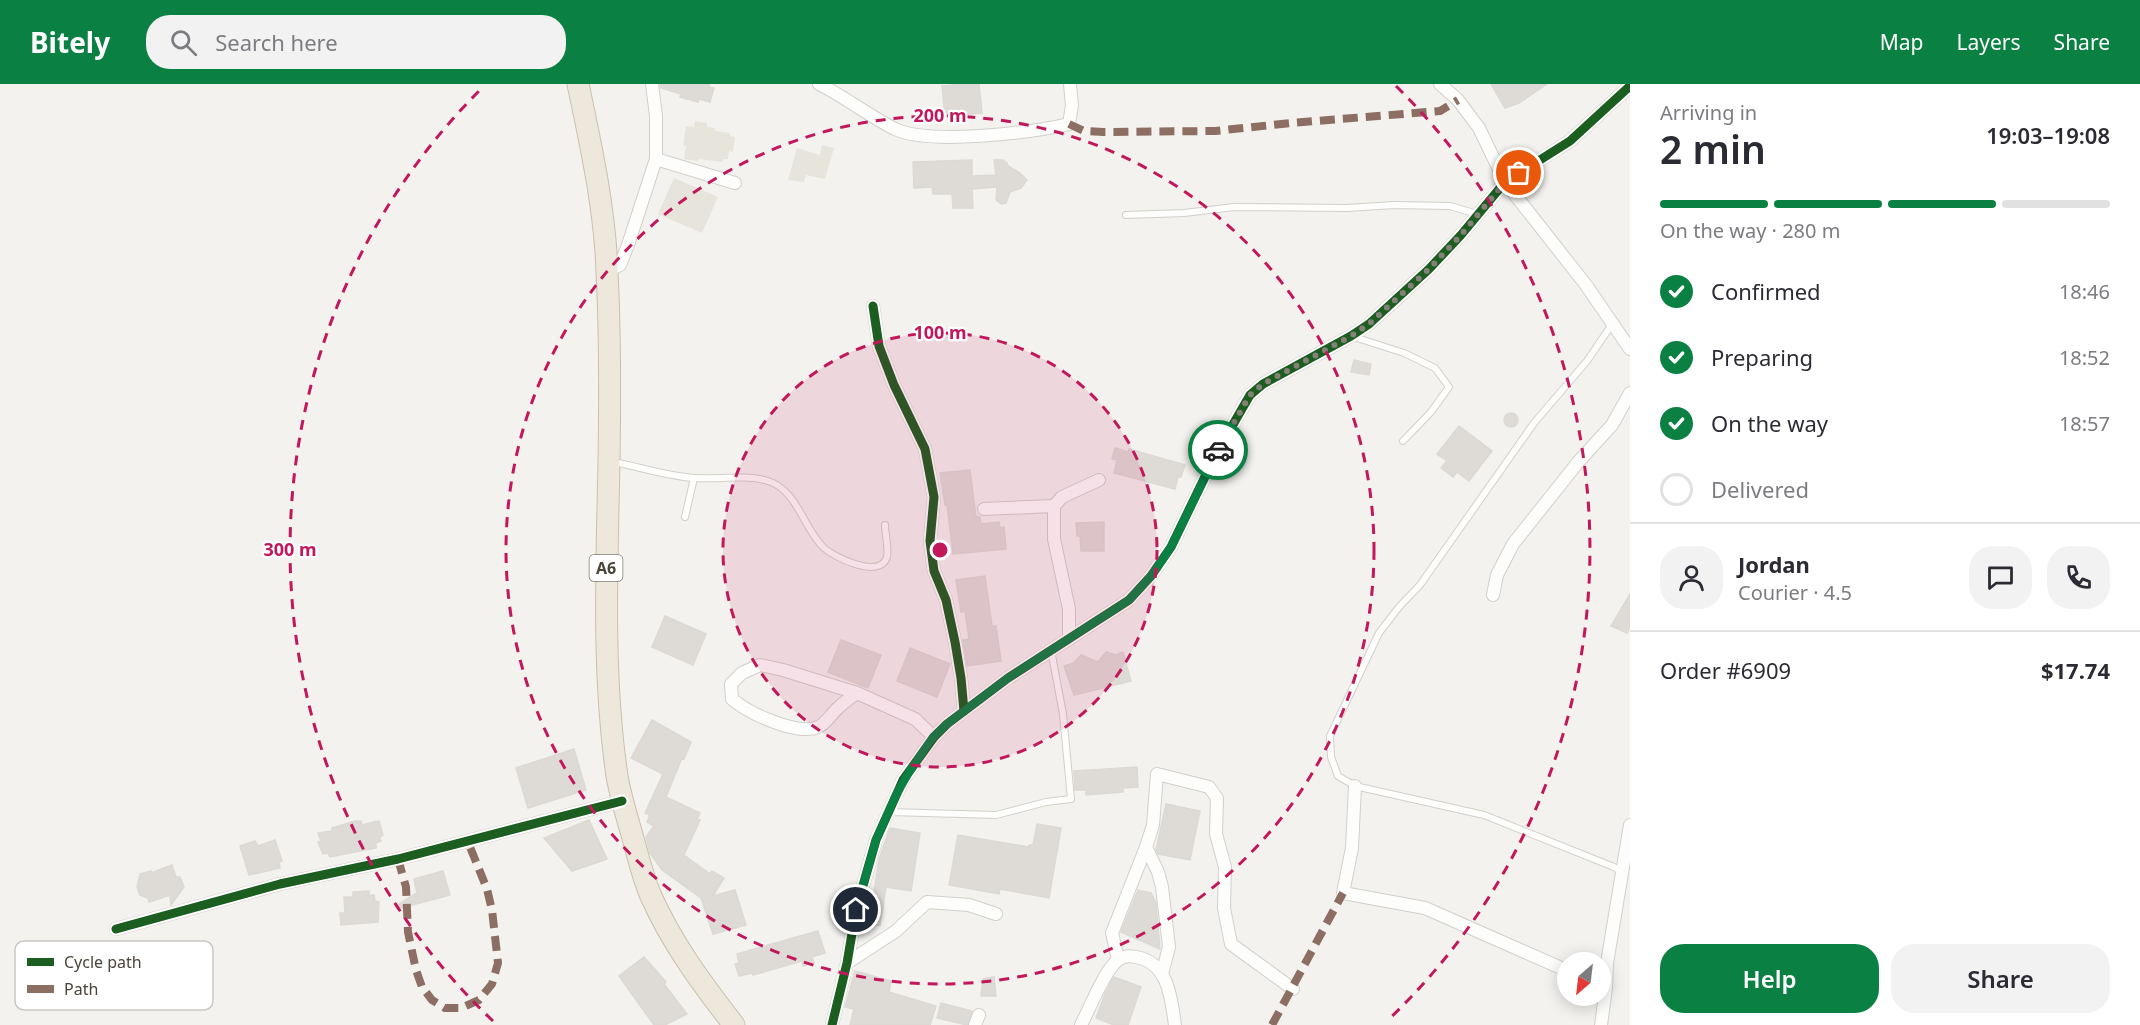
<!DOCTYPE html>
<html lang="en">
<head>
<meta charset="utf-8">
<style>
  body { margin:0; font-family:"Noto Sans",sans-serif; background:#f2f2f3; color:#2b2b33; height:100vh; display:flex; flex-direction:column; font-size:22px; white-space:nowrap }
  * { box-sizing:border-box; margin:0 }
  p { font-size:20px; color:#7c7c81 }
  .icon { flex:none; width:33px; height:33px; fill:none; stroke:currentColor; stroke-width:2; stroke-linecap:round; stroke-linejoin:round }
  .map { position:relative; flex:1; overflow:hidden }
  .details { display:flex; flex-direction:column; background:#fff; width:510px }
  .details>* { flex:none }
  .needle { width:39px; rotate:208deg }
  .tools { position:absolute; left:1557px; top:868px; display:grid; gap:12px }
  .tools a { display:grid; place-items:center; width:54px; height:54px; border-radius:50%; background:#fff; box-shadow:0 3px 15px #0003; font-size:30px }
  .pin { position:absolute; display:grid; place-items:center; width:51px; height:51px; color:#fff; margin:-26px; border:3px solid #fff; border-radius:50%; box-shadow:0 2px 6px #0007 }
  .courier { position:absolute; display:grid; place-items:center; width:60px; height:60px; margin:-30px; border:4px solid #0b8043; border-radius:50%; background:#fff; color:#222; box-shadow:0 2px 8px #0007 }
  .headline em { font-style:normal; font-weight:600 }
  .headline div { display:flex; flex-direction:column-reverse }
  .headline { display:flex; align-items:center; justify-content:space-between; height:102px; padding:0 30px }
  h1 { font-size:39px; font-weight:600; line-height:45px }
  .bar { display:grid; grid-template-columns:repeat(4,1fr); gap:9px 6px; align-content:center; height:72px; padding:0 30px }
  .bar i { height:8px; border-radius:4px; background:#e1e1e2 }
  .bar .active { background:#0b8043 }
  .bar p { grid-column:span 4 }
  .line { display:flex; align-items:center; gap:15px; padding:0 30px; border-top:2px solid #e1e1e2 }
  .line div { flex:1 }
  .round { display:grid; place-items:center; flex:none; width:63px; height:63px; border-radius:24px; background:#f2f2f3 }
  ol { padding:0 30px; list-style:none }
  li { display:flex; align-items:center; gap:18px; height:66px }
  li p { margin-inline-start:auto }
  li .icon { padding:6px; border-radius:50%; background:#0b8043; color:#fff; stroke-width:4 }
  li:last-child { color:#7c7c81 }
  li i { width:33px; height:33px; border:3px solid #e1e1e2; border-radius:50% }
  .primary-button { display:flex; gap:12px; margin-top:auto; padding:12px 30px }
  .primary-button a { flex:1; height:69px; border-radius:24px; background:#0b8043; color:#fff; font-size:24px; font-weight:600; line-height:69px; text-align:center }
  .primary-button a+a { background:#f2f2f3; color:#2b2b33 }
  header { display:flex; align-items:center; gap:36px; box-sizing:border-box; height:84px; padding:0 30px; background:#0b8043; color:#fff }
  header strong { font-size:28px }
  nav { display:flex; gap:33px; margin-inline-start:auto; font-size:21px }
  .search { width:420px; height:54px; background:#f2f2f3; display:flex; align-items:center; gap:15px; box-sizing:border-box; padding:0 21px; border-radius:24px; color:#7c7c81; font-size:22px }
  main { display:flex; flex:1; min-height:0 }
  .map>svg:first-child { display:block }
</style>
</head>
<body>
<header>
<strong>Bitely</strong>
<div class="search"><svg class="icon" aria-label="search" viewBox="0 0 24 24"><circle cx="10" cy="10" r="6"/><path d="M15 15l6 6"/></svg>Search here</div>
<nav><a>Map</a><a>Layers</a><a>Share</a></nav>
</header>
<main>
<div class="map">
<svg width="1630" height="941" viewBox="0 0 1630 941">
  <rect width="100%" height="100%" fill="#f4f2ee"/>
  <g fill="#e7e4dc">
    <path d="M695 37 707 39V43L715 44V47L730 49V52L735 53 733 68 729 67 728 75H723V78L699 75 698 77 684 75 686 62H683L686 42 694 43Z"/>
    <path d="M822 61 834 64 825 95 806 91 804 98 788 96 797 64 820 71Z"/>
    <path d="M674 94 718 113 702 149 658 130Z"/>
  </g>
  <g fill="#dedbd6" stroke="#dcd9d4" stroke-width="1.5">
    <path d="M660 0H709V3L714 4 710 18 699 15 698 18 680 13 681 10 661 4Z"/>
    <path d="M963 0H979L982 29 945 32 942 2Z"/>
    <path d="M1491 0H1547L1519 19 1505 24Z"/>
    <path d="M972 76V92L996 91 994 76H1003L1007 79 1008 82 1020 89 1027 96 1021 104 1010 108 1006 119 1001 120 996 116 997 103 972 105 973 124H953L952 110H933L932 103 914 104 913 78Z"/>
    <path d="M1354 276 1371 280 1369 291 1351 288Z"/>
    <circle cx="1511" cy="336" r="7"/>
    <path d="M1459 342 1492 367 1469 397 1457 388 1453 393 1441 384 1447 377 1437 370Z"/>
    <path d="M1115 364 1128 368 1129 365 1185 381 1181 393H1178L1175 405 1114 389 1117 376 1112 375Z"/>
    <path d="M970 386 976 433H980L981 440 999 438 1000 444 1004 443 1006 465 953 470 947 421H945L940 389Z"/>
    <path d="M1104 438V467H1081L1080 452H1077L1076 439Z"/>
    <path d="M985 492 992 542H996L1001 577 967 582 963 556 969 555 965 527 961 528 956 496Z"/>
    <path d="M1630 510V543L1627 549 1611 542Z"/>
    <path d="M665 532 706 550 693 581 652 563Z"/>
    <path d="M841 556 881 571 868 604 828 588Z"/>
    <path d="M910 564 950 580 937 613 897 597Z"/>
    <path d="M1106 568 1116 571 1123 568 1131 597 1074 611 1064 582 1074 579 1081 571 1098 578Z"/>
    <path d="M652 636 691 658 684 675 682 674 666 713 700 729 697 735 700 736 684 771 710 790 712 787 724 794 713 812 735 806 746 841 713 850 701 814 662 786 650 769 646 753 654 742 647 738 650 731 645 729 663 690 631 674Z"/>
    <path d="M574 665 586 706 528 724 516 684Z"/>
    <path d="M1137 683 1138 703 1123 704V708L1086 711V706H1075L1074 687Z"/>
    <path d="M1166 720 1200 727 1190 776 1158 770 1156 766Z"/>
    <path d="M589 736 607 775 572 787 544 754Z"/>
    <path d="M355 737H361L362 741 379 737 383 751 379 754 381 757 376 759V764L330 773 328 769 323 770 318 758 321 757 318 749 332 747V744Z"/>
    <path d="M1037 740 1061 744 1049 814 1000 805 999 810 949 801 958 751 1029 763V761H1033Z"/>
    <path d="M890 744 920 749 911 807 886 803 880 842 862 839 867 816 873 815 879 775Z"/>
    <path d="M275 756 282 777 279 778 280 784 249 791 240 762 255 757 258 762Z"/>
    <path d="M172 781 176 793H180L184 803 171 821 170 811 149 818 148 814 140 811 137 803 140 790 151 787V789Z"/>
    <path d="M443 787 450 811 397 825 396 822 417 809 414 795Z"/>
    <path d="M1138 806 1151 809 1156 819 1160 865 1121 848Z"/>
    <path d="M369 807V812L374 811 375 817 379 818 378 838 341 841 340 829H345L344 813H353V808Z"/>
    <path d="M818 847 825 869 812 873 814 879 803 882 802 877 753 891 752 889 739 892 735 880 739 879 737 870Z"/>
    <path d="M644 873 666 898 664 900 687 930 665 941H654L619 892Z"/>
    <path d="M855 887 891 897 889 908 936 922 930 941H850L854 925 845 923Z"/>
    <path d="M994 893 996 912H981L983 895Z"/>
    <path d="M1114 893 1141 903 1128 941H1114L1096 934 1105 910Z"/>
    <path d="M941 919 972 927 967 941 937 934Z"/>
  </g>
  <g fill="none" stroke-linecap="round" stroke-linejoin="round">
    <g stroke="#d2d0cb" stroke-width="8">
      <g id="lane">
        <path d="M1126 131 1184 129 1234 123 1347 124 1394 121 1450 122 1477 130"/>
        <path d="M1613 239 1587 277 1534 339 1420 501 1399 523 1379 549 1330 652 1331 673 1338 692 1355 702 1484 731 1614 783 1623 789"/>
        <path d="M1351 252 1404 269 1435 284 1449 303 1431 328 1403 357"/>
        <path d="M613 378C640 383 667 392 694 394 718 396 745 390 768 397 797 406 803 443 823 463 833 473 880 496 887 473 889 464 885 450 885 441"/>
        <path d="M685 433 694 394"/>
        <path d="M889 728 996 731 1046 718 1071 715 1063 630 1051 566"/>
      </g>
    </g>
    <g stroke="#d2d0cb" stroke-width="14">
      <g id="street">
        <path d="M819 0C845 13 869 32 895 45 929 61 1030 49 1069 40L1072 21 1070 0"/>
        <path d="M1440 0 1458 16 1479 44 1505 98 1586 201 1630 265"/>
        <path d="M656 75 735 99"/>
        <path d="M607 187 620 181 628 161 656 75V32L652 0"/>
        <path d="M873 222 879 262 894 301 925 365 934 413 930 457 934 487 946 516 955 558 961 594 964 627"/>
        <path d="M984 425 1054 422"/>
        <path d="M1493 511 1497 491 1513 460 1579 377 1612 341 1630 309"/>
        <path d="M1069 555V525L1054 455V422L1062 413 1099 396"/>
        <path d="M857 609C850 614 844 618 838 624 832 629 826 640 818 643 797 652 748 629 732 615L731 600 742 589 760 581 783 586 857 609 915 635 934 653"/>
        <path d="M1355 702 1352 764 1343 809 1425 824 1568 887"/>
        <path d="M1146 763 1153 741 1157 690 1209 703 1217 714 1216 750 1225 783 1224 824 1231 860 1293 905"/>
        <path d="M116 845 280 800 398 775 622 717"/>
        <path d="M1118 875 1112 849 1146 763 1158 788 1162 803 1169 863 1162 890"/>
        <path d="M847 879 896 847 927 818 969 821 996 830"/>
        <path d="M832 941 847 879 856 826 876 756 903 696 934 653 947 640 1008 594 1129 516 1151 492 1171 463 1216 370 1250 311 1263 300 1351 252 1369 240 1429 185 1461 151 1505 98 1570 57 1630 2"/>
        <path d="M975 941 979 931"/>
        <path d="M1081 941C1089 926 1105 885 1118 876 1123 872 1131 872 1136 873 1169 879 1171 914 1175 941"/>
        <path d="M1601 941 1606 904 1607 879 1630 741"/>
      </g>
    </g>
    <g stroke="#ccbfa9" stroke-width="23">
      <path id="highway" d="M578 0C591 62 605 125 607 188 611 267 610 345 608 423 606 513 604 603 617 692 621 715 628 736 634 758 639 776 643 793 650 810 671 858 702 900 734 941"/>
    </g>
    <use href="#lane" stroke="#fdfdfc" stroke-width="6"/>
    <use href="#street" stroke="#fdfdfc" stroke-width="12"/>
    <use href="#highway" stroke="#ede8db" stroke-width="21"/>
    <g stroke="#8d6e63" stroke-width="8" stroke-dasharray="15 8" stroke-linecap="butt">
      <path d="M1069 40 1084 47 1103 48 1215 47 1291 39 1440 27 1458 16"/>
      <path d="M398 775 406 803 408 848 416 886 422 903 432 916 445 924H461L479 916 492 900 498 879 492 826 487 805 468 758"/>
      <path d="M1272 941 1343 809"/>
    </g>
    <g stroke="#fff" stroke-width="13">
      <g id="cycleway">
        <path d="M873 222 879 262 894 301 925 365 934 413 930 457 934 487 946 516 955 558 961 594 964 627"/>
        <path d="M116 845 280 800 398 775 622 717"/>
        <path d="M832 941 847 879 856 826 876 756 903 696 934 653 947 640 1008 594 1129 516 1151 492 1171 463 1216 370 1250 311 1263 300 1351 252 1369 240 1429 185 1461 151 1505 98 1570 57 1630 2"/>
      </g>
    </g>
    <use href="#cycleway" stroke="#1b5e20" stroke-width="9"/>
  </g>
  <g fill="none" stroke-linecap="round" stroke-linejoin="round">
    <path stroke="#868178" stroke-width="6" stroke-dasharray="0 10.8" d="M1218 366 1250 311 1263 300 1351 252 1369 240 1429 185 1461 151 1505 98 1519 89"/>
    <path stroke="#0b8043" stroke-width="8" d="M856 826 876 756 896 711 911 685 933 653 947 640 1008 594 1129 516 1151 492 1171 463 1218 366"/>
  </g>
  <circle cx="940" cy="466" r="217" fill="#c2185b" fill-opacity=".12"/>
  <g fill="none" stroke="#c2185b" stroke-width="3" stroke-dasharray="10 8">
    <circle cx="940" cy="466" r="217"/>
    <circle cx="940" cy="466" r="434"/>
    <path d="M493 937A650 650 0 0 1 484 2M1396 2A650 650 0 0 1 1387 937"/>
  </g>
  <g text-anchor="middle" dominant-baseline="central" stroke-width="4.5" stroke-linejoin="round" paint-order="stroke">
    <rect fill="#fff" stroke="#817c74" stroke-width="1.5" x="589.5" y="471" width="33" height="26" rx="4.5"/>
    <g font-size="16" font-weight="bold" fill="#4b4439">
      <text x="606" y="484">A6</text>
    </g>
  </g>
  <rect x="15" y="857" width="198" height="69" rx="9" fill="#fff" stroke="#c9c7c4" stroke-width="1.5"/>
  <rect x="27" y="874" width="27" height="8" fill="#1b5e20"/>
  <rect x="27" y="901" width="27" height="8" fill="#8d6e63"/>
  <g font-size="16" fill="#4b4439">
    <text x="64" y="884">Cycle path</text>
    <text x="64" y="911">Path</text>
  </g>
  <circle cx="940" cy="466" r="9" fill="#c2185b" stroke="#fff" stroke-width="3"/>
  <g font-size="18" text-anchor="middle" font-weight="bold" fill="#c2185b" stroke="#fff" stroke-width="4.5" stroke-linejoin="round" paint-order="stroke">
    <text x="940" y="38">200 m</text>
    <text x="940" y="255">100 m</text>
    <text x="290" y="472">300 m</text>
  </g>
</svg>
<div class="tools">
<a><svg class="needle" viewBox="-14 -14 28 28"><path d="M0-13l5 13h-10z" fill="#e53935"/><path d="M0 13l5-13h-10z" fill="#7c7c81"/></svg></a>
</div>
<div class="pin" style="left:1519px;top:89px;background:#ea580c"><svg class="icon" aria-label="bag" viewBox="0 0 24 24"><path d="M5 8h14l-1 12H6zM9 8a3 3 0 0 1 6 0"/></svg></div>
<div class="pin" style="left:856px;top:826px;background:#1f2937"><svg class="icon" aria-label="home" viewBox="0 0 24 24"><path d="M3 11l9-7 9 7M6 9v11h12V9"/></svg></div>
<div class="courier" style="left:1218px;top:366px"><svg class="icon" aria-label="car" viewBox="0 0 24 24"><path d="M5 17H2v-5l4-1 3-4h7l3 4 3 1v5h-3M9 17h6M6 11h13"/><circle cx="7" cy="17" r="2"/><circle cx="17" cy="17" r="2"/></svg></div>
</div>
<section class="details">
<div class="headline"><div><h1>2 min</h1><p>Arriving in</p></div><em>19:03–19:08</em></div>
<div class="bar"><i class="active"></i><i class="active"></i><i class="active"></i><i></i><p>On the way · 280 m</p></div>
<ol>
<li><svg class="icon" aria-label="check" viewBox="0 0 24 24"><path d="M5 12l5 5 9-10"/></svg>Confirmed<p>18:46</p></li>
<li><svg class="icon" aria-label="check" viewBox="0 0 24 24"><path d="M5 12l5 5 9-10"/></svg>Preparing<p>18:52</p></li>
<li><svg class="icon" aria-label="check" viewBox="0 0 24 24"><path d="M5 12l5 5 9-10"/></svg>On the way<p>18:57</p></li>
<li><i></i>Delivered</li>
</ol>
<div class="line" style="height:108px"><a class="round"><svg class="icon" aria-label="person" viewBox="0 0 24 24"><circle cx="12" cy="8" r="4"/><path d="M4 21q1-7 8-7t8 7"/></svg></a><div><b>Jordan</b><p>Courier · 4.5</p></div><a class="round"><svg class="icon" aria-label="chat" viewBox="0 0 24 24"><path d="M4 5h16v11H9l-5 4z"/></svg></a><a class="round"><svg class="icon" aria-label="phone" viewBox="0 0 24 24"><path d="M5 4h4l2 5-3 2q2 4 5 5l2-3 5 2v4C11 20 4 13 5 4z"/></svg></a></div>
<div class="line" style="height:78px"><div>Order #6909</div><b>$17.74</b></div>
<div class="primary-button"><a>Help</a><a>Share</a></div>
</section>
</main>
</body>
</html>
